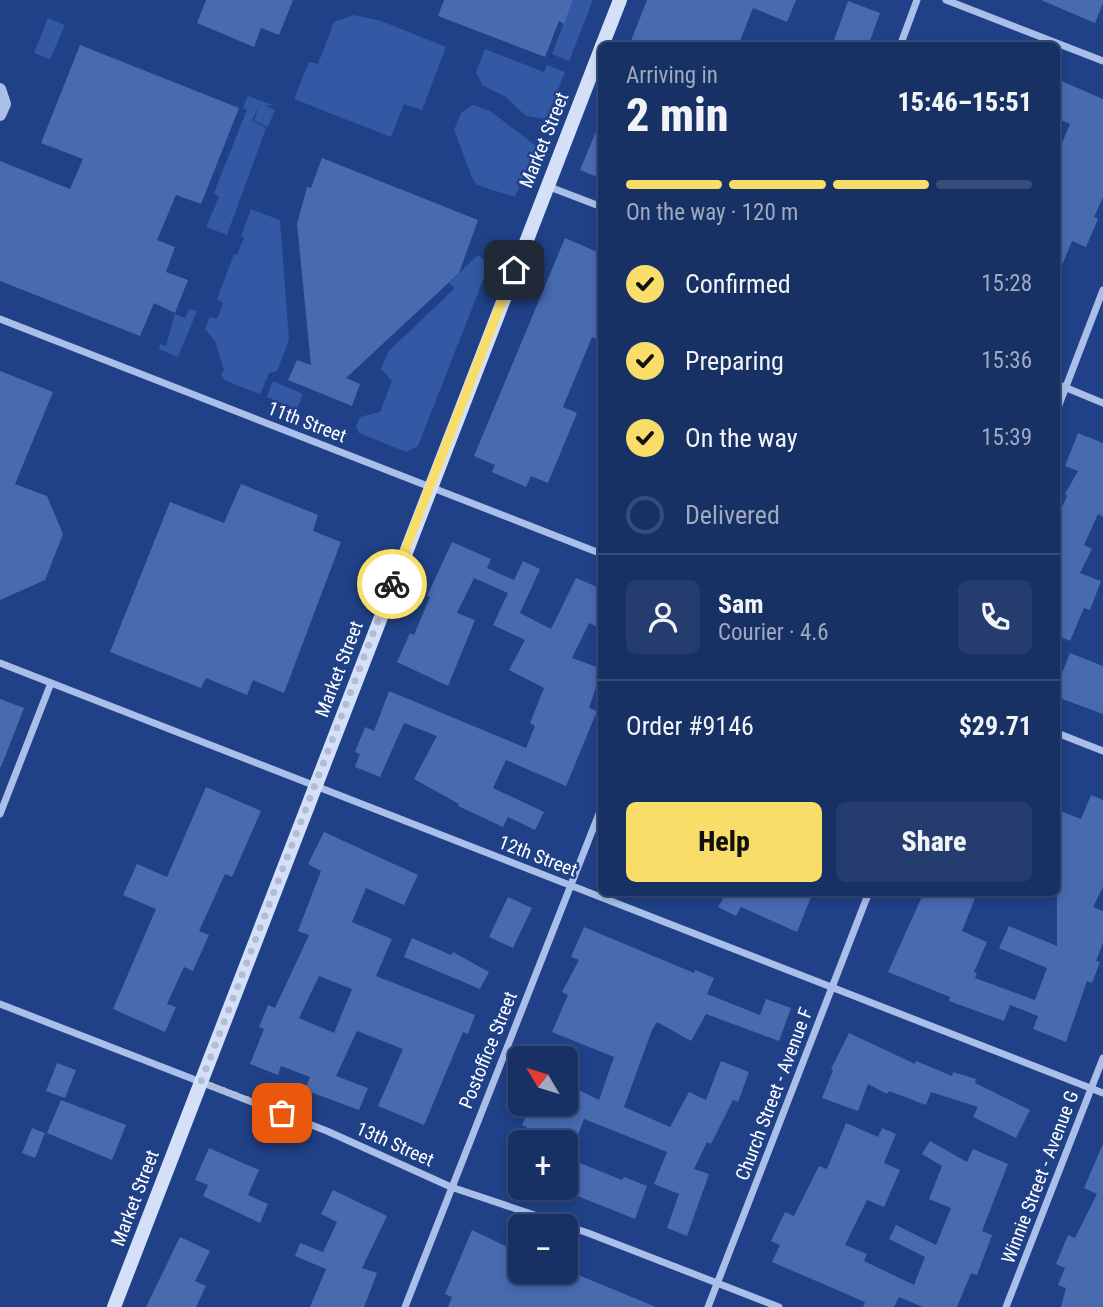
<!DOCTYPE html>
<html lang="en">
<head>
<meta charset="utf-8">
<style>
  body { margin:0; font-family:"Roboto Condensed",sans-serif; background:#253d6e; color:#f1f3f6; height:100vh; display:flex; flex-direction:column; font-size:26px; white-space:nowrap }
  * { box-sizing:border-box; margin:0 }
  p { font-size:23px; color:#9fa9bf }
  .icon { flex:none; width:38px; height:38px; fill:none; stroke:currentColor; stroke-width:2; stroke-linecap:round; stroke-linejoin:round }
  .map { position:relative; flex:1; overflow:hidden }
  .sheet { position:absolute; left:598px; top:42px; width:462px; height:854px; display:flex; flex-direction:column; background:#183165; border-radius:10px; box-shadow:0 4px 10px #0003,0 0 0 2px #364c79 }
  .sheet>* { flex:none }
  .needle { width:46px; rotate:308deg }
  .fabs { position:absolute; left:508px; top:1046px; display:grid; gap:14px }
  .fabs a { display:grid; place-items:center; width:70px; height:70px; border-radius:10px; background:#183165; box-shadow:0 4px 10px #0003,0 0 0 2px #364c79; font-size:35px }
  .pin { position:absolute; display:grid; place-items:center; width:60px; height:60px; color:#fff; margin:-30px; border-radius:14px; box-shadow:0 4px 10px #0006 }
  .courier { position:absolute; display:grid; place-items:center; width:70px; height:70px; margin:-35px; border:5px solid #f8de69; border-radius:50%; background:#fff; color:#222; box-shadow:0 2px 9px #0007 }
  .summary em { font-style:normal; font-weight:800 }
  .summary div { display:flex; flex-direction:column-reverse }
  .summary { display:flex; align-items:center; justify-content:space-between; height:119px; padding:0 28px }
  h1 { font-size:46px; font-weight:800; line-height:52px }
  .bar { display:grid; grid-template-columns:repeat(4,1fr); gap:10px 7px; align-content:center; height:84px; padding:0 28px }
  .bar i { height:9px; border-radius:5px; background:#364c79 }
  .bar .selected { background:#f8de69 }
  .bar p { grid-column:span 4 }
  .line { display:flex; align-items:center; gap:18px; padding:0 28px; border-top:2px solid #364c79 }
  .line div { flex:1 }
  .round { display:grid; place-items:center; flex:none; width:74px; height:74px; border-radius:10px; background:#253d6e }
  ol { padding:0 28px; list-style:none }
  li { display:flex; align-items:center; gap:21px; height:77px }
  li p { margin-inline-start:auto }
  li .icon { padding:7px; border-radius:50%; background:#f8de69; color:#111; stroke-width:4 }
  li:last-child { color:#9fa9bf }
  li i { width:38px; height:38px; border:4px solid #364c79; border-radius:50% }
  .cta { display:flex; gap:14px; margin-top:auto; padding:14px 28px }
  .cta a { flex:1; height:80px; border-radius:10px; background:#f8de69; color:#111; font-size:28px; font-weight:800; line-height:80px; text-align:center }
  .cta a+a { background:#253d6e; color:#f1f3f6 }
  .map>svg:first-child { display:block }
</style>
</head>
<body>
<div class="map">
<svg width="1103" height="1307" viewBox="0 0 1103 1307">
  <rect width="100%" height="100%" fill="#204187"/>
  <g fill="#3359a4">
    <path d="M573 0H593L569 61 552 54Z"/>
    <path d="M354 15 381 21 446 47 422 110 404 104 391 137 294 99 309 62 318 64 334 22Z"/>
    <path d="M48 18 65 25 50 59 34 53Z"/>
    <path d="M485 49 544 72 547 65 565 72 546 119 526 116 506 97 482 85 476 72Z"/>
    <path d="M248 96 275 106 264 105 275 110 268 127 254 121 260 103 252 121 266 128 227 235 206 227 219 197 214 193 247 110 243 108Z"/>
    <path d="M473 105 490 111 536 146 515 197 477 185 473 180 454 130 461 113Z"/>
    <path d="M251 209 280 220 289 340 277 371 269 373 260 394 224 380 221 374 224 370 215 341 205 329 210 317 217 319 223 303 217 299 234 254 237 255 244 238 241 236Z"/>
    <path d="M478 255 486 261 487 270 418 446 406 452 359 433 356 427 360 417 380 412 392 381 381 369 388 352 455 288 449 283Z"/>
    <path d="M189 309 197 311 178 357 159 349 160 344 166 346 175 314 185 318Z"/>
    <path d="M273 381 303 394 297 409 267 397Z"/>
  </g>
  <g fill="#486aaf" fill-rule="evenodd">
    <path d="M206 0H293L279 35 261 28 254 47 197 23Z"/>
    <path d="M444 0H573L564 24 559 21 545 57 438 16Z"/>
    <path d="M647 0H796L787 22 753 8 738 46H629Z"/>
    <path d="M1041 0H1103V3L1095 23Z"/>
    <path d="M848 1 880 13 868 46H832Z"/>
    <path d="M80 45 239 108 201 204 176 195 157 240 175 247 166 272 188 280 175 313 154 303 140 336 0 281V161L70 189 83 159 41 143Z"/>
    <path d="M1057 79 1103 99V197L1094 217 1098 219 1086 247 1072 241 1058 275 1057 155 1070 124 1057 118Z"/>
    <path d="M602 117V179L580 170Z"/>
    <path d="M322 158 478 220 459 273 346 378 360 384 352 406 288 380 297 360 311 365 297 224 307 187 311 188Z"/>
    <path d="M565 238 602 254V341L592 337 563 407 577 413 548 483 531 476 526 487 492 472 495 465 474 456Z"/>
    <path d="M0 371 53 392 15 484 47 496 63 534 45 580 0 600Z"/>
    <path d="M1078 433 1103 443V517L1098 514 1084 545 1092 549 1080 573 1101 581 1090 610 1084 608 1070 641 1057 635V518L1067 496 1065 494 1078 471 1065 466Z"/>
    <path d="M241 484 318 515 313 531 341 542 284 693 253 680 247 695 206 678 201 688 110 652 170 502 224 523Z"/>
    <path d="M452 542 491 559 487 568 514 580 523 561 540 569 520 613 551 629 576 578 602 589V629L589 623 572 658 602 669 589 708 597 711 566 786 506 760 493 788 544 812 535 830 508 817 503 827 458 806 459 804 414 779 437 736 404 723 380 777 355 767 360 754 355 752 365 727 374 731 389 691 526 748 535 726 530 723 544 688 509 670 525 640 493 625 508 593 474 578 457 613 475 620 448 686 397 662 410 633 414 635 430 597 427 596Z"/>
    <path d="M1070 653 1103 666V714L1057 697V686Z"/>
    <path d="M0 699 24 708 1 767H0Z"/>
    <path d="M206 787 261 811 232 877 225 874 199 931 209 935 193 971 184 967 167 1004 176 1007 165 1032 113 1009 156 909 123 895 137 864 167 877Z"/>
    <path d="M1091 795 1103 800V887L1093 907 1103 911V943L1096 961 1100 962 1092 983 1087 981 1066 1042 1033 1029 1038 1016 1010 1005 1004 1021 949 1001 950 997 888 972 924 892H960L975 898 962 931 987 942 974 972 977 973 975 978 1035 1000 1047 968 999 948 1009 926 1057 946V810L1081 819Z"/>
    <path d="M324 832 418 875 404 905 366 888 352 922 392 939 376 976 475 1015 468 1034 463 1032 424 1125 378 1106 403 1049 357 1031 336 1076 368 1088 359 1110 305 1090 310 1077 281 1066 278 1075 250 1064 264 1029 259 1027 268 1005 275 1008 309 935 298 931 321 871 308 864ZM319 976 352 989 334 1033 299 1018Z"/>
    <path d="M709 892H813L797 932 741 907 736 916 718 907 723 899Z"/>
    <path d="M508 897 532 908 513 948 489 937Z"/>
    <path d="M584 927 694 973 695 970 714 978 707 994 760 1015 766 999 791 1008 779 1041 706 1014 691 1041 657 1022 652 1030 624 1107 670 1127 689 1092 706 1100 721 1061 749 1072 738 1102 733 1100 711 1144 707 1142 694 1169 709 1174 687 1236 667 1228 679 1194 654 1184 667 1152 584 1119 575 1143H520L527 1127 522 1125 531 1104H565V1083L599 1100 614 1057 552 1032 568 995 562 992 579 960 571 957Z"/>
    <path d="M412 938 451 955 453 952 489 972 480 989 404 957Z"/>
    <path d="M849 1033 915 1064 916 1061 952 1076 953 1072 976 1079 975 1083 1030 1110 1016 1138 973 1117 978 1107 931 1092 926 1105 889 1091 887 1094 868 1084 858 1111 822 1098 833 1070 831 1069Z"/>
    <path d="M57 1063 76 1070 65 1098 46 1091Z"/>
    <path d="M61 1100 126 1125 112 1160 47 1133Z"/>
    <path d="M846 1123 878 1137 882 1128 896 1134 884 1163 900 1170 884 1207 867 1200 845 1245 867 1254 864 1261 914 1285 925 1257 889 1239 896 1225 936 1245 951 1208 929 1199 942 1166 922 1154 930 1141 967 1162 973 1149 1008 1164 982 1231 992 1235 977 1275 971 1273 957 1307H923L899 1297 894 1307H863L865 1302 772 1262 780 1245 771 1241 785 1212 794 1216 819 1166 827 1169Z"/>
    <path d="M32 1128 45 1133 35 1158 22 1153Z"/>
    <path d="M1103 1144V1307H1061L1066 1288 1058 1285 1065 1268 1056 1264 1068 1235 1075 1238 1097 1194 1084 1188Z"/>
    <path d="M209 1148 259 1170 248 1195 268 1204 260 1223 203 1196 208 1185 195 1180Z"/>
    <path d="M565 1157 622 1180 624 1177 647 1186 635 1219 565 1191Z"/>
    <path d="M333 1190 387 1216 362 1268 377 1273 364 1307H310L326 1269 295 1256 300 1243 323 1252 337 1222 321 1214Z"/>
    <path d="M472 1230 520 1253V1272H571L656 1307H448L452 1297 445 1294Z"/>
    <path d="M180 1237 210 1251 195 1281 206 1286 196 1307H146Z"/>
  </g>
  <g fill="none" stroke-linecap="round" stroke-linejoin="round">
    <g stroke="#a9bfea" stroke-width="7">
      <path d="M946 0 1103 61"/>
      <path d="M900 46 917 0"/>
      <path d="M547 186 602 207"/>
      <path d="M0 319 602 554"/>
      <path d="M1057 384 1103 403"/>
      <path d="M1057 410 1103 290"/>
      <path d="M0 663 1103 1093"/>
      <path d="M1057 733 1103 751"/>
      <path d="M0 814 51 683"/>
      <path d="M0 1004 327 1131 451 1187 588 1233 779 1307"/>
      <path d="M405 1307 602 806"/>
      <path d="M708 1307 869 892"/>
      <path d="M1006 1307 1103 1058"/>
    </g>
    <path stroke="#a9bfea" stroke-width="12" d="M0 89 5 104 0 115"/>
    <g stroke="#d4e0f8" stroke-width="14">
      <path d="M602 46 620 0"/>
      <path d="M114 1307 602 46"/>
    </g>
  </g>
  <g fill="none" stroke-linecap="round" stroke-linejoin="round">
    <path stroke="#b1bcd5" stroke-width="7" stroke-dasharray="0 12.6" d="M282 1113 201 1082 392 584"/>
    <path stroke="#f8de69" stroke-width="9" d="M392 584 514 270"/>
  </g>
  <g text-anchor="middle" dominant-baseline="central" stroke-width="5" stroke-linejoin="round" paint-order="stroke">
    <g font-size="19" fill="#fff" stroke="#204187">
      <text transform="translate(544 140) rotate(-68)">Market Street</text>
      <text transform="translate(307 422) rotate(21)">11th Street</text>
      <text transform="translate(339 669) rotate(-69)">Market Street</text>
      <text transform="translate(538 856) rotate(21)">12th Street</text>
      <text transform="translate(488 1050) rotate(-68)">Postoffice Street</text>
      <text transform="translate(774 1094) rotate(-69)">Church Street - Avenue F</text>
      <text transform="translate(395 1144) rotate(24)">13th Street</text>
      <text transform="translate(1040 1177) rotate(-69)">Winnie Street - Avenue G</text>
      <text transform="translate(135 1198) rotate(-69)">Market Street</text>
    </g>
  </g>
</svg>
<div class="fabs">
<a><svg class="needle" viewBox="-14 -14 28 28"><path d="M0-13l5 13h-10z" fill="#e53935"/><path d="M0 13l5-13h-10z" fill="#9fa9bf"/></svg></a>
<a>+</a>
<a>−</a>
</div>
<div class="pin" style="left:282px;top:1113px;background:#ea580c"><svg class="icon" aria-label="bag" viewBox="0 0 24 24"><path d="M5 8h14l-1 12H6zM9 8a3 3 0 0 1 6 0"/></svg></div>
<div class="pin" style="left:514px;top:270px;background:#1f2937"><svg class="icon" aria-label="home" viewBox="0 0 24 24"><path d="M3 11l9-7 9 7M6 9v11h12V9"/></svg></div>
<div class="courier" style="left:392px;top:584px"><svg class="icon" aria-label="bike" viewBox="0 0 24 24"><circle cx="6" cy="16" r="4"/><circle cx="18" cy="16" r="4"/><path d="M6 16l4-8h5l3 8M10 8l3 8H6M13 5h3"/></svg></div>
<section class="sheet">
<div class="summary"><div><h1>2 min</h1><p>Arriving in</p></div><em>15:46–15:51</em></div>
<div class="bar"><i class="selected"></i><i class="selected"></i><i class="selected"></i><i></i><p>On the way · 120 m</p></div>
<ol>
<li><svg class="icon" aria-label="check" viewBox="0 0 24 24"><path d="M5 12l5 5 9-10"/></svg>Confirmed<p>15:28</p></li>
<li><svg class="icon" aria-label="check" viewBox="0 0 24 24"><path d="M5 12l5 5 9-10"/></svg>Preparing<p>15:36</p></li>
<li><svg class="icon" aria-label="check" viewBox="0 0 24 24"><path d="M5 12l5 5 9-10"/></svg>On the way<p>15:39</p></li>
<li><i></i>Delivered</li>
</ol>
<div class="line" style="height:126px"><a class="round"><svg class="icon" aria-label="person" viewBox="0 0 24 24"><circle cx="12" cy="8" r="4"/><path d="M4 21q1-7 8-7t8 7"/></svg></a><div><b>Sam</b><p>Courier · 4.6</p></div><a class="round"><svg class="icon" aria-label="phone" viewBox="0 0 24 24"><path d="M5 4h4l2 5-3 2q2 4 5 5l2-3 5 2v4C11 20 4 13 5 4z"/></svg></a></div>
<div class="line" style="height:91px"><div>Order #9146</div><b>$29.71</b></div>
<div class="cta"><a>Help</a><a>Share</a></div>
</section>
</div>
</body>
</html>
